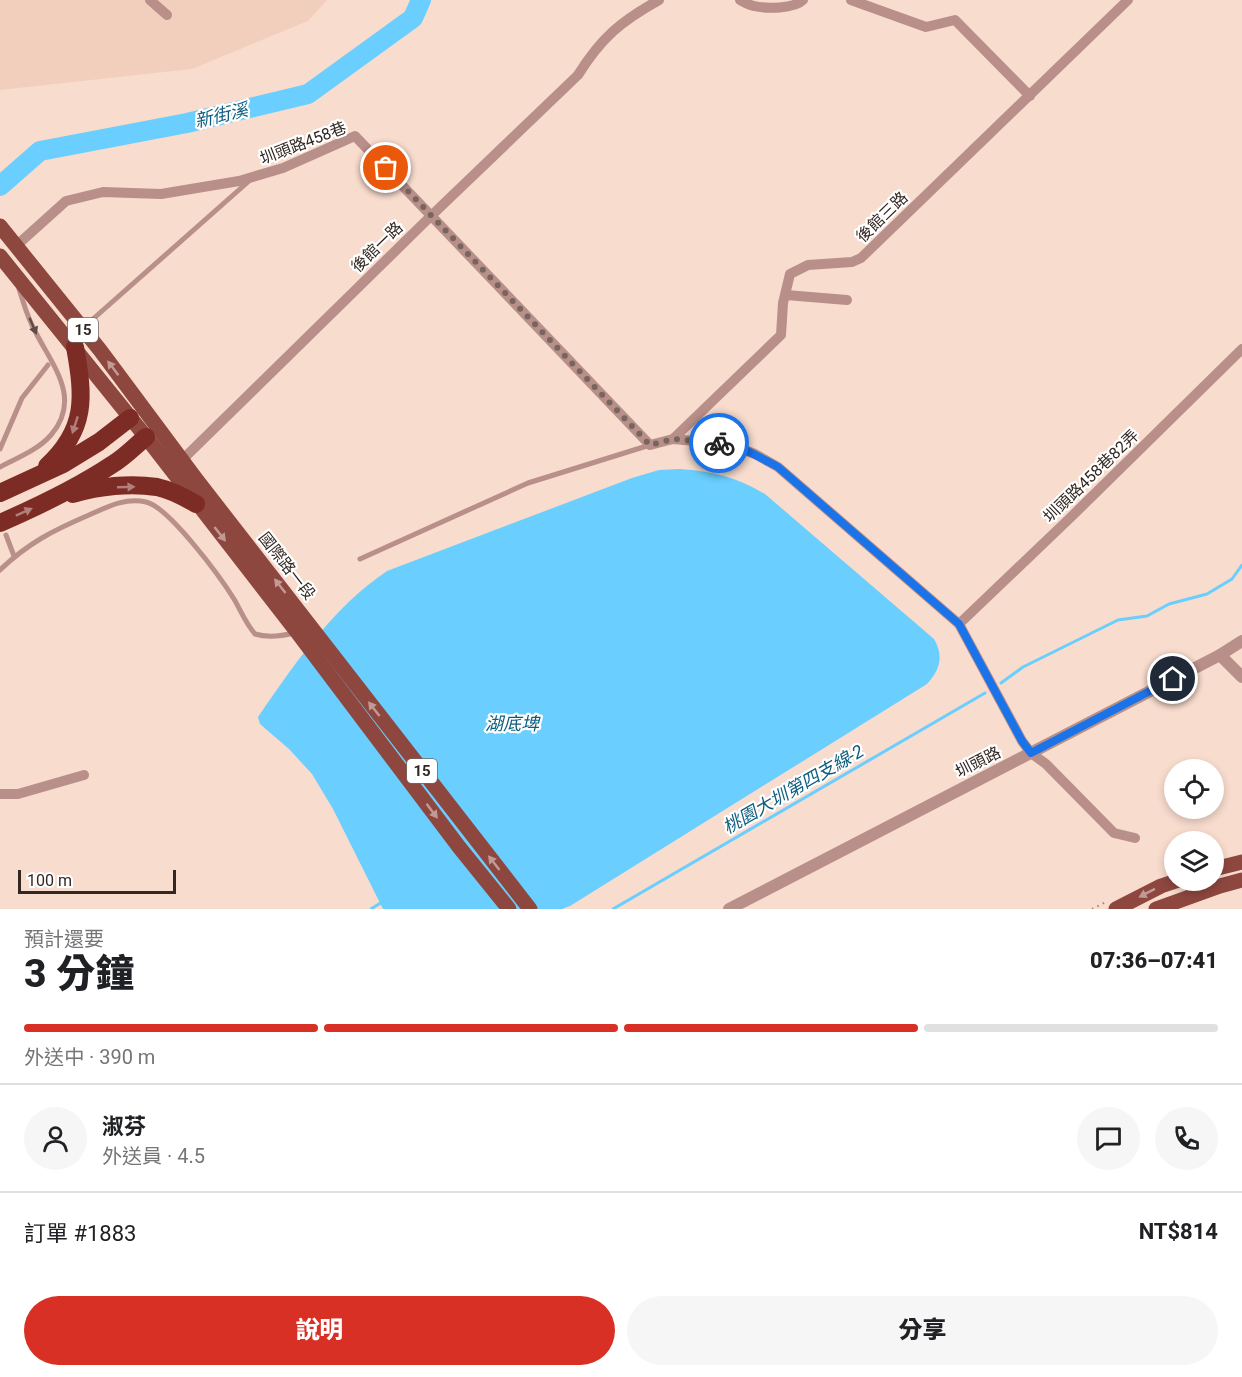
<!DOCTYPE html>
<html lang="zh-TW">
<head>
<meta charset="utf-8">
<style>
  body { margin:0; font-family:Roboto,"Noto Sans TC",sans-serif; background:#f6f6f6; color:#202124; height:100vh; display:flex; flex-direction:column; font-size:22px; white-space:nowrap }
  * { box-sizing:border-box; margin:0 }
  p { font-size:20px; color:#757577 }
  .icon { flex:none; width:33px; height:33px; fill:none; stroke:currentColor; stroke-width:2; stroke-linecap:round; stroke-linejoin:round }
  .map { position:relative; height:909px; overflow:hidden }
  .panel { display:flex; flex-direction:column; background:#fff; flex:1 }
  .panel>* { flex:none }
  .tools { position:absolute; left:1164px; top:759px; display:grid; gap:12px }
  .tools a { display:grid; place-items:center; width:60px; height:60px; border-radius:50%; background:#fff; box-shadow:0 3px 9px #0003; font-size:30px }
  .scale { position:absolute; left:18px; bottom:15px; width:158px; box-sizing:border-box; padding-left:6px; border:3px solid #322722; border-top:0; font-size:16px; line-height:21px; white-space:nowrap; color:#322722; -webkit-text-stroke:4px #fff; paint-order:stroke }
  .pin { position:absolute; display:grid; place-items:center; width:51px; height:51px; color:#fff; margin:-26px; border:3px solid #fff; border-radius:50%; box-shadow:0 2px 6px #0007 }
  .courier { position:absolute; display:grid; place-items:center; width:60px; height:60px; margin:-30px; border:4px solid #1a73e8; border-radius:50%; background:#fff; color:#222; box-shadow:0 2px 8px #0007 }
  .overview em { font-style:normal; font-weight:800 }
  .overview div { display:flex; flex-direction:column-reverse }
  .overview { display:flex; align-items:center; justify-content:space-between; height:102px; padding:0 24px }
  h1 { font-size:39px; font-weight:800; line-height:45px }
  .bar { display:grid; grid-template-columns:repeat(4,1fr); gap:9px 6px; align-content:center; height:72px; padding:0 24px }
  .bar i { height:8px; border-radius:4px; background:#e0e0e0 }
  .bar .active { background:#d93025 }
  .bar p { grid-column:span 4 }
  .line { display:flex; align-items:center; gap:15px; padding:0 24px; border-top:2px solid #e0e0e0 }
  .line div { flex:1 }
  .round { display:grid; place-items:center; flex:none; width:63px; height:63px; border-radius:32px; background:#f6f6f6 }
  .button { display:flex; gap:12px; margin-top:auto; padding:12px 24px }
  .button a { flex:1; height:69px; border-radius:36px; background:#d93025; color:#fff; font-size:24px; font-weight:800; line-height:69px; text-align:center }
  .button a+a { background:#f6f6f6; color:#202124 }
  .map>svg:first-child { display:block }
</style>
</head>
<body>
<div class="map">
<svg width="1242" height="909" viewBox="0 0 1242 909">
  <rect width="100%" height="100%" fill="#f8dcce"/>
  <path fill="#f2cfbd" d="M0 0H327L308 21 192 69 0 90Z"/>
  <path fill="#6acefe" d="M680 469C713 471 738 478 765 494L934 639C944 656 940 670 927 684L570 906 562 909H383L333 809 312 774 289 749 260 724 258 717C294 665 332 608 387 571L632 478 659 470Z"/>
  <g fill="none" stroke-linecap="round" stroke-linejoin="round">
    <g stroke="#6acefe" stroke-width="3">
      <path d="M1001 683 1023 667 1118 620 1147 616 1169 604 1207 594 1232 579 1242 565"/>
      <path d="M371 909 382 902"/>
      <path d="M613 909 985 693"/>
    </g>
    <path stroke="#6acefe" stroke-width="20" d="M0 186 40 151 187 123 308 94 413 18 421 0"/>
    <path stroke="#98847a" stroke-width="2" stroke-dasharray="1.5 4.5" stroke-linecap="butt" d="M1092 909 1106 902"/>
    <g stroke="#b98f89" stroke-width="5">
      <path d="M93 319 249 181"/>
      <path d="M0 449 22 398 48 365"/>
      <path d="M0 467C17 458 38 450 51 435 82 399 53 366 36 333 28 320 24 304 19 289"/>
      <path d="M6 535 14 556"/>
      <path d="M360 559 528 483 650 445"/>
      <path d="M0 570C28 543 54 530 89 515 107 507 126 497 146 502 169 507 221 578 234 599 241 611 246 624 255 634 268 638 282 636 294 633"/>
    </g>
    <g stroke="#b98f89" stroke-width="10">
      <path d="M150 0 167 15"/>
      <path d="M740 0C744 2 749 5 754 6 766 9 794 9 803 0"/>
      <path d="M851 0 926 27 955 20 1030 96"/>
      <path d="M16 246 66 201 103 192 161 194 239 181 283 168 355 136 650 445 673 439 729 444 755 454 778 467 959 624 1022 741 1031 753 1046 764 1114 833 1135 838"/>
      <path d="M786 295 847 300"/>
      <path d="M673 439 781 335 783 303 790 274 808 265 852 262 861 258 1128 0"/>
      <path d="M179 463 432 215 578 75C601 38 621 21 659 0"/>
      <path d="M959 624 1070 518 1242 349"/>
      <path d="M0 794H18L84 775"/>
    </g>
    <g stroke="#b98f89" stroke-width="12">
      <path d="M1220 655 1242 677"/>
      <path d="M729 909 1220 655 1242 641"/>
    </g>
    <g stroke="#8e473f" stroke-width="15">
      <path d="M0 226 100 350 196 479 530 909"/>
      <path d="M0 256 146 437 297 632 459 847 509 909"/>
      <path d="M1214 869 1242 862"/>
      <path d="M1116 909 1161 886 1179 880"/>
      <path d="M1156 909 1220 886 1242 880"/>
    </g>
    <g stroke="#7d2b25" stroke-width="18">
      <path d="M47 466C87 429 84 397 75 347"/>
      <path d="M0 493 63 464 99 442 130 418"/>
      <path d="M73 494C99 486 130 483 157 487 171 490 184 497 196 504"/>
      <path d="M0 523C39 506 77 488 113 464 125 457 135 446 146 437"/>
    </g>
  </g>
  <defs><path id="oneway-solid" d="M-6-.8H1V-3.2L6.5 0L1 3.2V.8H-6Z" transform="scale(1.5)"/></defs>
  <use fill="#614b46" href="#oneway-solid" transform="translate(33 326) rotate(67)"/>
  <g fill="#c19a95">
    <use href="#oneway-solid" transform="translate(113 368) rotate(-127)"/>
    <use href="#oneway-solid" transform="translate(220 534) rotate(52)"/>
    <use href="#oneway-solid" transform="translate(280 586) rotate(-128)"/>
    <use href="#oneway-solid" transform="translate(374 709) rotate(-128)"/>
    <use href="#oneway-solid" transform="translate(432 811) rotate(53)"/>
    <use href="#oneway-solid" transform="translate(494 863) rotate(-128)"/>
    <use href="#oneway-solid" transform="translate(1147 893) rotate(153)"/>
  </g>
  <g fill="#b1807c">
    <use href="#oneway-solid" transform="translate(75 425) rotate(108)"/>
    <use href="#oneway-solid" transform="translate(126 487) rotate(-2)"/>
    <use href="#oneway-solid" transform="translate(24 512) rotate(-24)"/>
  </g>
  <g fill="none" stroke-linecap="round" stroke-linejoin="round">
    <path stroke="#77665e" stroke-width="6" stroke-dasharray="0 10.8" d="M386 168 650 445 673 439 719 443"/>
    <path stroke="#1a73e8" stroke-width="8" d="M719 443C740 445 759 457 778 467L959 624 1022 741 1031 753 1173 679"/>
  </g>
  <g text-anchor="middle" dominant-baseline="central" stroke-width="4.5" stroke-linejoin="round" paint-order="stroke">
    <g fill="#fff" stroke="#706864" stroke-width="1.5">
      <rect x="68" y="318" width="30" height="24" rx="4.5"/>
      <rect x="407" y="759" width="30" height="24" rx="4.5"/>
    </g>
    <g font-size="15" font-weight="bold" fill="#322722">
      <text x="83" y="330">15</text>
      <text x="422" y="771">15</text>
    </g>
    <g font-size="16" fill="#322722" stroke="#fff">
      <text transform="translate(303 143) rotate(-21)">圳頭路458巷</text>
      <text transform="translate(882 217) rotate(-44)">後館三路</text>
      <text transform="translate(377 247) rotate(-44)">後館一路</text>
      <text transform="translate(1091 476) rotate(-44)">圳頭路458巷82弄</text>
      <text transform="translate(287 566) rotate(52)">國際路一段</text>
      <text transform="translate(978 762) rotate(-27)">圳頭路</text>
    </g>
    <g font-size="18" font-style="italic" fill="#0d5e7e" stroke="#fff">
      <text transform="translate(221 115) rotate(-13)">新街溪</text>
      <text x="512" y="723">湖底埤</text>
      <text transform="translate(793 789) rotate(-30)">桃園大圳第四支線-2</text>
    </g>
  </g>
</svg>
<div class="tools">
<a><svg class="icon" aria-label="locate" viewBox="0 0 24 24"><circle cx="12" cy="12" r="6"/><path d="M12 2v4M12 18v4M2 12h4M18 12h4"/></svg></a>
<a><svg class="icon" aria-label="layers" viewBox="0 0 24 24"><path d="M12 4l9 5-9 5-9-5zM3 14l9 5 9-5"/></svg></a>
</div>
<div class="scale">100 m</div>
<div class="pin" style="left:386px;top:168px;background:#ea580c"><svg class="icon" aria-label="bag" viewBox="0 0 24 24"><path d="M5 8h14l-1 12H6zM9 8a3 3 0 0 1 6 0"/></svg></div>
<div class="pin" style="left:1173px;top:679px;background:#1f2937"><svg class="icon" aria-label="home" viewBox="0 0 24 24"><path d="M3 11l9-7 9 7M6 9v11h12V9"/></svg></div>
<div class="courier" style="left:719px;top:443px"><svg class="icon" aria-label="bike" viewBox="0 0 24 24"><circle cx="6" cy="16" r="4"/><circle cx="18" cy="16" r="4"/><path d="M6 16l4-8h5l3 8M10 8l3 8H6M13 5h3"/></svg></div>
</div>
<section class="panel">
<div class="overview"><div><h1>3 分鐘</h1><p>預計還要</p></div><em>07:36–07:41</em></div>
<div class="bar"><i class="active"></i><i class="active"></i><i class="active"></i><i></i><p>外送中 · 390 m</p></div>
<div class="line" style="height:108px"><a class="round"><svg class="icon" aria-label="person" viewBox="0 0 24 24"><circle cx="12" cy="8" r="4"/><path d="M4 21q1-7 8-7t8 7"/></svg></a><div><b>淑芬</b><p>外送員 · 4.5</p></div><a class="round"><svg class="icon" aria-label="chat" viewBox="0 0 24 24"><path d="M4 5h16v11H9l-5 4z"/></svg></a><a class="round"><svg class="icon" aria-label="phone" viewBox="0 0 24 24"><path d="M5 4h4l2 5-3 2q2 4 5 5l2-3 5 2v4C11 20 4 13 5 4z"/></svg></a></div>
<div class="line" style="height:78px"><div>訂單 #1883</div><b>NT$814</b></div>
<div class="button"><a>說明</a><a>分享</a></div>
</section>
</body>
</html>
